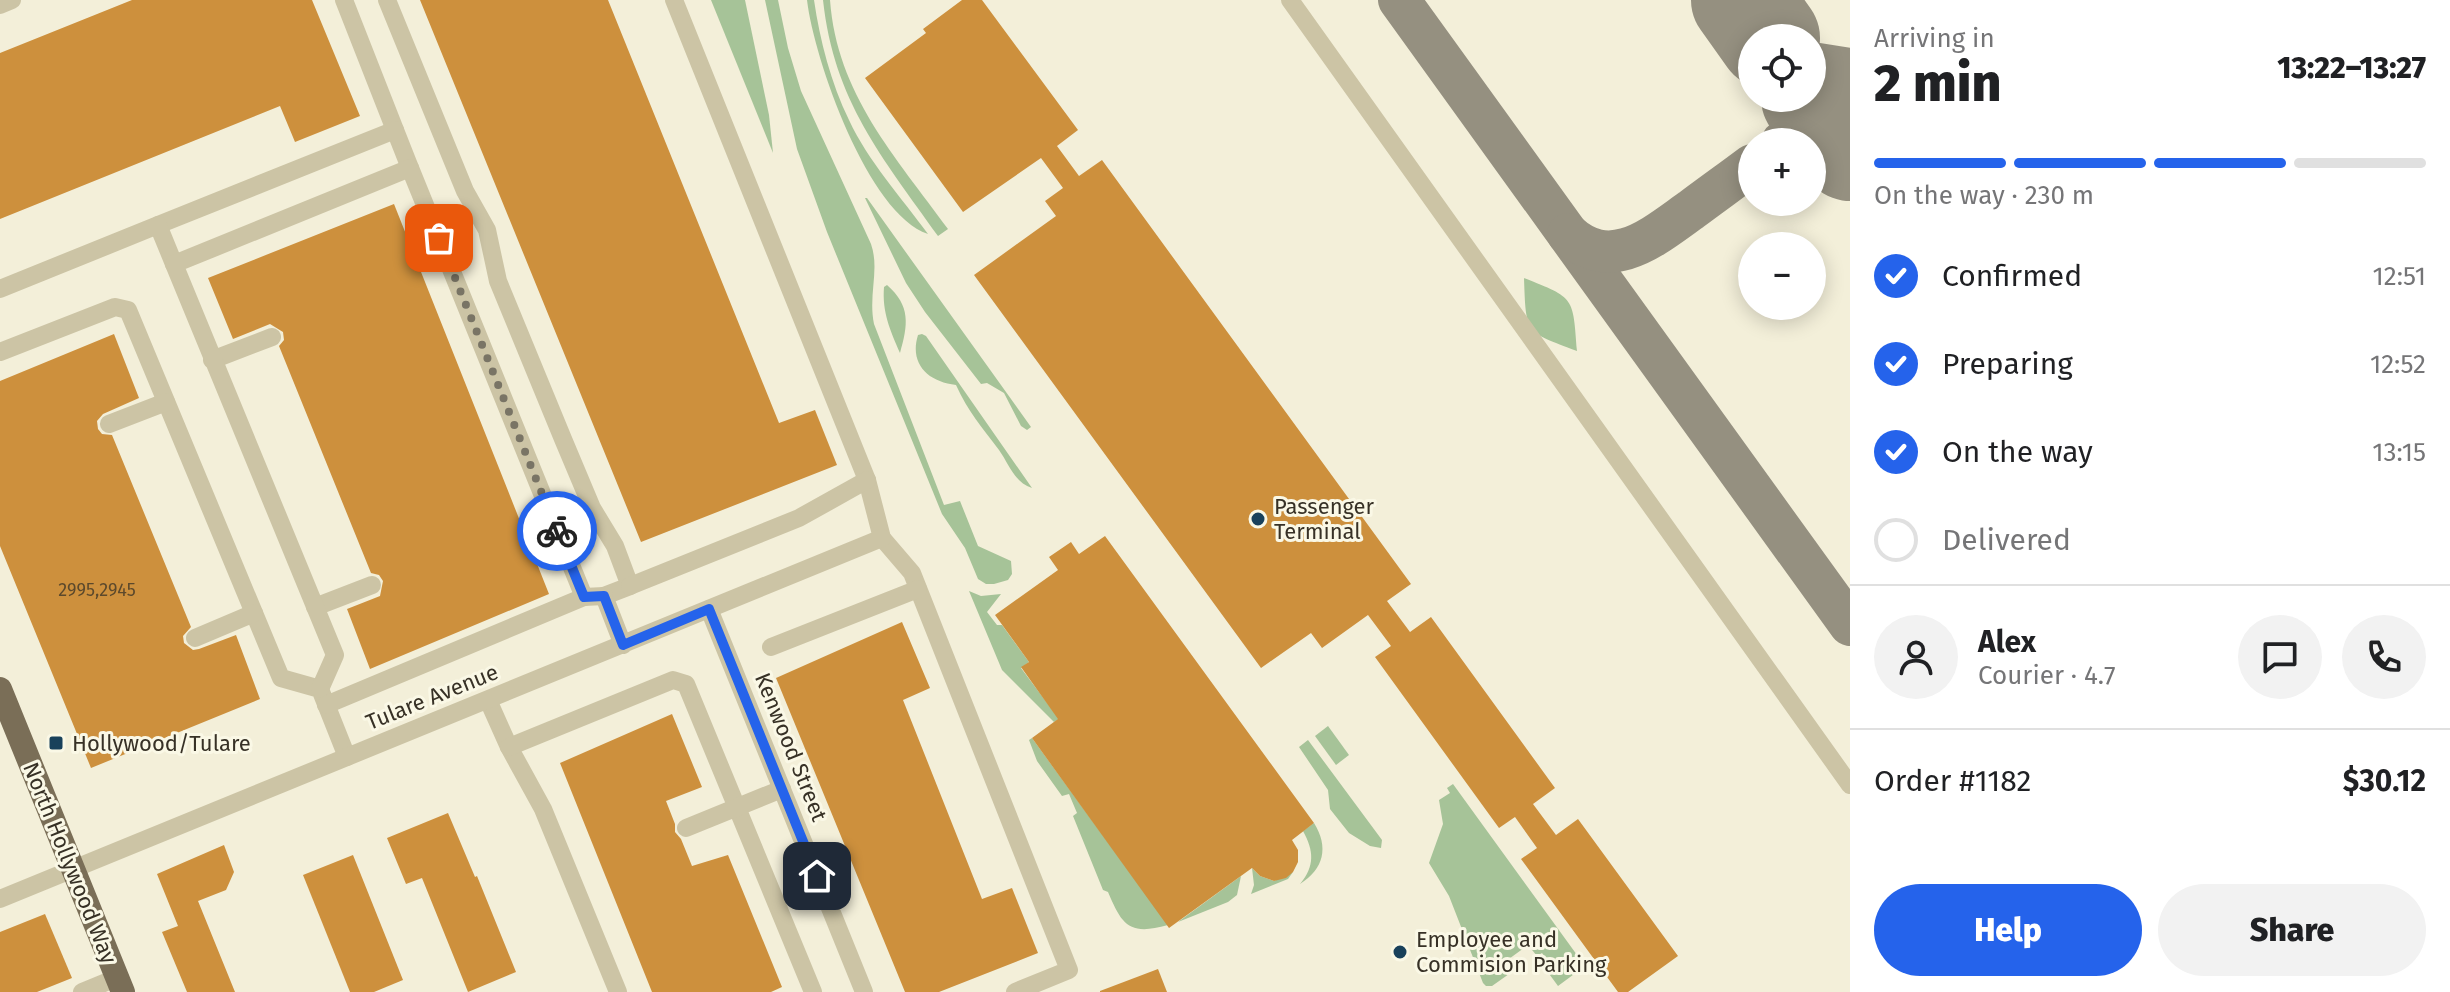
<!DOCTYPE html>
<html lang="en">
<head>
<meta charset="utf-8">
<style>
  body { margin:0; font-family:"Fira Sans",sans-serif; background:#f2f2f2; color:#202124; height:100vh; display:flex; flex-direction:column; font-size:30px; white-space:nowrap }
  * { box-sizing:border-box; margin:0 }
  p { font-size:26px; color:#757577 }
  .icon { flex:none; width:44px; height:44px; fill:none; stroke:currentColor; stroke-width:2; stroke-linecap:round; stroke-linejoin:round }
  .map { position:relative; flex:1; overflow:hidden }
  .drawer { display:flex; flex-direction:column; background:#fff; width:600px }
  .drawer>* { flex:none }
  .controls { position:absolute; left:1738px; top:24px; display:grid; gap:16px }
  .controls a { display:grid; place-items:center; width:88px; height:88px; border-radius:50%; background:#fff; box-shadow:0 4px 20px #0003; font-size:40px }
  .pin { position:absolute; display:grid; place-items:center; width:68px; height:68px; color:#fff; margin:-34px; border-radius:16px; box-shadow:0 4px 12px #0006 }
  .courier { position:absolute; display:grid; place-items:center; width:80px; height:80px; margin:-40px; border:6px solid #2563eb; border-radius:50%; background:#fff; color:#222; box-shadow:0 2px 10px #0007 }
  .head em { font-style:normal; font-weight:800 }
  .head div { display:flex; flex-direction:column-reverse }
  .head { display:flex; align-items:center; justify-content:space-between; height:136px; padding:0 24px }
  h1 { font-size:52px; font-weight:800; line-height:60px }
  .bar { display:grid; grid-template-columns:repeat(4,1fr); gap:12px 8px; align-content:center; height:96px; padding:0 24px }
  .bar i { height:10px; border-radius:6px; background:#e0e0e0 }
  .bar .active { background:#2563eb }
  .bar p { grid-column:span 4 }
  .line { display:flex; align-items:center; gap:20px; padding:0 24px; border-top:2px solid #e0e0e0 }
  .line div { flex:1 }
  .round { display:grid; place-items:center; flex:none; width:84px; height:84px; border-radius:42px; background:#f2f2f2 }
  ol { padding:0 24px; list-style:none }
  li { display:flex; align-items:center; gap:24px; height:88px }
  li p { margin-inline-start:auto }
  li .icon { padding:8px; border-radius:50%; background:#2563eb; color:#fff; stroke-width:4 }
  li:last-child { color:#757577 }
  li i { width:44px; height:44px; border:4px solid #e0e0e0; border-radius:50% }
  .cta { display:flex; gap:16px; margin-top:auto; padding:16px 24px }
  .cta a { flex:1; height:92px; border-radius:48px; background:#2563eb; color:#fff; font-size:32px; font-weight:800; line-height:92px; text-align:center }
  .cta a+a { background:#f2f2f2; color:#202124 }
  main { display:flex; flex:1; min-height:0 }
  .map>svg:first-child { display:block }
</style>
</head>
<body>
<main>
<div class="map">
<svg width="1850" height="992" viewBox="0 0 1850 992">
  <rect width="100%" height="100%" fill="#f3efd9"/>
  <g fill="#a6c398">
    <path d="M711 0H745L769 115 773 153Z"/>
    <path d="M765 0H778L788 48 801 91 871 244C880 270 868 294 874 324L944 505 960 501 978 546 1011 561 1012 574 1008 580 994 584H986L978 579 965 548 942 514 827 232 797 149Z"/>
    <path d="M807 0H814C820 41 831 83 849 120 868 161 901 197 928 234 868 214 814 59 807 0Z"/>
    <path d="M823 0H830C837 94 895 156 948 229L938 236C882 157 834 101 823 0Z"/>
    <path d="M865 198H867L1031 427 1027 430 1021 426 1004 393 987 383 981 384 925 312 906 283Z"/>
    <path d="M1524 278C1575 298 1573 297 1577 351 1525 331 1526 335 1524 278Z"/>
    <path d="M887 285C911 306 908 325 900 353 890 330 882 312 884 287Z"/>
    <path d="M922 334 926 336 1032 488C1014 482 1009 464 999 450 982 427 968 412 956 385 928 382 909 364 918 335Z"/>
    <path d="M969 591 981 596 1001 594 987 612 997 625H1002L1029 662 1021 668 1059 719 1054 722 1002 670Z"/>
    <path d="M1328 726 1349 755 1336 765 1315 736Z"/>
    <path d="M1032 738 1168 925C1129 936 1122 925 1108 892L1103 890 1073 816 1077 813 1069 794 1062 796 1037 761 1029 740Z"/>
    <path d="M1308 740 1382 840 1381 848 1370 846 1349 833 1330 809 1328 790 1299 747Z"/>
    <path d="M1453 784 1585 966 1558 986 1547 971 1552 967 1542 953 1537 956 1528 945 1502 964 1509 974 1492 986H1486L1483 983 1449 896 1429 863 1443 824 1439 800 1450 793 1447 788Z"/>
    <path d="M1314 823C1329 847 1324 869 1300 884 1315 866 1314 851 1303 831Z"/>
    <path d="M1252 868 1260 876 1274 881 1293 872 1288 879 1251 894 1254 885Z"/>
    <path d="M1241 876 1237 895 1228 902 1178 922Z"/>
  </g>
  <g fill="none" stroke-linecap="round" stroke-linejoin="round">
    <g stroke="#959080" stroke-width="42">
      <path d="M1399 0 1850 625"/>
      <path d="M1764 31 1773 38"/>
      <path d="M1812 63 1850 69"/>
      <path d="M1782 142 1850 92"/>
      <path d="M1812 152 1831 156 1850 167"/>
      <path d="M1568 234C1612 274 1654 236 1691 210 1711 195 1732 180 1752 165"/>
    </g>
    <g stroke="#959080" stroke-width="102">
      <path d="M1742 0 1769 38"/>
      <path d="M1812 98 1850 150"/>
    </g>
  </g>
  <g fill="#cd903d">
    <path d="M132 0H312L360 116 295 142 280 106 0 219V53Z"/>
    <path d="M420 0H608L779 423 815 410 837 465 641 542Z"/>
    <path d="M962 0H982L1078 130 1057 146 1079 176 1102 160 1411 584 1387 601 1410 632 1431 617 1555 788 1533 804 1556 835 1578 819 1678 956 1628 992H1618L1521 859 1537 848 1515 817 1499 828 1375 657 1391 646 1368 615 1322 648 1311 633 1261 668 974 275 1056 216 1045 201 1063 188 1041 158 963 212 865 78 926 33 923 29Z"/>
    <path d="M394 204 549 594 370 669 347 609 380 596 383 581 379 575 371 573 279 346 284 340 283 332 270 324 233 339 208 278Z"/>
    <path d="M114 334 139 398 103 414 97 421 98 429 102 434 112 435 191 627 183 636 184 643 193 650 199 649 236 635 260 699 91 768 0 546V381Z"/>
    <path d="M1105 536 1314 823 1292 840 1298 850V862L1293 872 1286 878 1274 881 1260 876 1252 868 1169 928 1032 738 1058 719 1021 667 1029 662 995 615 1058 570 1049 557 1071 542 1079 554Z"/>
    <path d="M902 622 930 688 903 700 982 899 1012 888 1038 953 939 992H905L776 678Z"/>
    <path d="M672 714 702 787 666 801 675 824V832L681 839 692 866 728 855 782 987 771 992H652L560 763Z"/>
    <path d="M448 813 475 877 477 876 516 972 468 992 422 878 406 884 387 838Z"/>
    <path d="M224 845 234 872 226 890 198 901 235 992H187L162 932 178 926 157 874Z"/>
    <path d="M353 855 403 980 374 992H350L303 875Z"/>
    <path d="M45 914 72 978 37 992H0V932Z"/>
    <path d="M1158 969 1167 992H1100V991Z"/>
  </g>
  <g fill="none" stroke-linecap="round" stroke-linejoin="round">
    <g stroke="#ccc4a5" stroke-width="18">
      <path d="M344 0 395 130"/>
      <path d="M387 0 465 191 487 230 498 281 563 439 592 508 615 546 630 586 604 596 623 645"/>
      <path d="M674 0 867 480 882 538 912 573 1069 970 1015 992"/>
      <path d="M1290 0 1850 785"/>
      <path d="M0 5 12 0"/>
      <path d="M158 225 395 130 410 168"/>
      <path d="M0 289 158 225 174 264"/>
      <path d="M0 352 115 307 128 310 281 678 320 689 347 757"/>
      <path d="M212 360 272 337"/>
      <path d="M109 424 166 402"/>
      <path d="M630 586 799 518 867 480"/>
      <path d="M315 607 372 585"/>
      <path d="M709 609 864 992"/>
      <path d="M195 638 254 613"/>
      <path d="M771 647 918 589"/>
      <path d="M320 689 335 655 174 264 410 168 584 597 604 596"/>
      <path d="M488 700 509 747 543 809 618 992"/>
      <path d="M326 705 584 597"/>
      <path d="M509 747 673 680 686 684 813 992"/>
      <path d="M686 828 782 789"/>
      <path d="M0 899 882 538"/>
      <path d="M82 992 116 978"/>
    </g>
    <path stroke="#7a6e57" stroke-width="24" d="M0 689 123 992"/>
  </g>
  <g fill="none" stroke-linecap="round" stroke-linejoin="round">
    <path stroke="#797465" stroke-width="8" stroke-dasharray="0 14.4" d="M439 238 557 531"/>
    <path stroke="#2563eb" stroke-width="10" d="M557 531 584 597 604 596 623 645 709 609 817 876"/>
  </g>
  <g fill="#19415b" stroke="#faf8e6" stroke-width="3">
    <circle cx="1258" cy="519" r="8"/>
    <rect x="48" y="735" width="16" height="16" rx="4"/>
    <circle cx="1400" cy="952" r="8"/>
  </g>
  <g text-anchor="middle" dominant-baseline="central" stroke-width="6" stroke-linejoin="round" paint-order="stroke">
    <g font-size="18" fill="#5c492c">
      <text x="97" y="590">2995,2945</text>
    </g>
    <g font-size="22" fill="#373126" stroke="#faf8e6" text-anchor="start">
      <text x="1274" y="506">Passenger<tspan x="1274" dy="25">Terminal</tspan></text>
      <text x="72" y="743">Hollywood/Tulare</text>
      <text x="1416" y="939">Employee and<tspan x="1416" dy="25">Commision Parking</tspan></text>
    </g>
    <g font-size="22" fill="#373126" stroke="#faf8e6">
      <text transform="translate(432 697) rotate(-22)">Tulare Avenue</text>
      <text transform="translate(791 747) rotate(68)">Kenwood Street</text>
      <text transform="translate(70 863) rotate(68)">North Hollywood Way</text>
    </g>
  </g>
</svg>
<div class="controls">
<a><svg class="icon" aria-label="locate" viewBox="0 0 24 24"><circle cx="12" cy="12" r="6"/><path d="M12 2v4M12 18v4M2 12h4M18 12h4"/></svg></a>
<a>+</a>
<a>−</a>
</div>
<div class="pin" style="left:439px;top:238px;background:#ea580c"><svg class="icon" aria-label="bag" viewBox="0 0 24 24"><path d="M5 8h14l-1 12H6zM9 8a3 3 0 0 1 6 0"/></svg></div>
<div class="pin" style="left:817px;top:876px;background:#1f2937"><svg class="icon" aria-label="home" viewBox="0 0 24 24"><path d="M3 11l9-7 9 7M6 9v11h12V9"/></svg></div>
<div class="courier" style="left:557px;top:531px"><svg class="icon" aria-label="bike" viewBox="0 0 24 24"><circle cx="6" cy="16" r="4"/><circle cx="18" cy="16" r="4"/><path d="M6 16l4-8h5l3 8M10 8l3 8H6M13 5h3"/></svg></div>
</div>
<section class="drawer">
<div class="head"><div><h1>2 min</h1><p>Arriving in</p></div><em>13:22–13:27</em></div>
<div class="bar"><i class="active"></i><i class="active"></i><i class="active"></i><i></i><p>On the way · 230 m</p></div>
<ol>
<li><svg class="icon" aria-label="check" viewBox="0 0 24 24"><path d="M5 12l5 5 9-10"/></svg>Confirmed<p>12:51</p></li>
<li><svg class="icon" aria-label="check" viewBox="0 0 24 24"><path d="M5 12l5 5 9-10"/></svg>Preparing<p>12:52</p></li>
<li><svg class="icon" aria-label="check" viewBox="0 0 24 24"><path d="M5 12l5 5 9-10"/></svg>On the way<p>13:15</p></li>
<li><i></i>Delivered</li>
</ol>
<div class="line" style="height:144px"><a class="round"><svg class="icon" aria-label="person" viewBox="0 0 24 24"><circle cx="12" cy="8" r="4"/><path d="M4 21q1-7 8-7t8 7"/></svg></a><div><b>Alex</b><p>Courier · 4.7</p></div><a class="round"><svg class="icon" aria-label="chat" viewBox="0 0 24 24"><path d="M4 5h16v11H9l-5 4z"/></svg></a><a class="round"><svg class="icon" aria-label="phone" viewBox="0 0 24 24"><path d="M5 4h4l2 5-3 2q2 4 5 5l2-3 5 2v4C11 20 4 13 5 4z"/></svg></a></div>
<div class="line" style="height:104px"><div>Order #1182</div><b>$30.12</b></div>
<div class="cta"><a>Help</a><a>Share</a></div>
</section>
</main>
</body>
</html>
